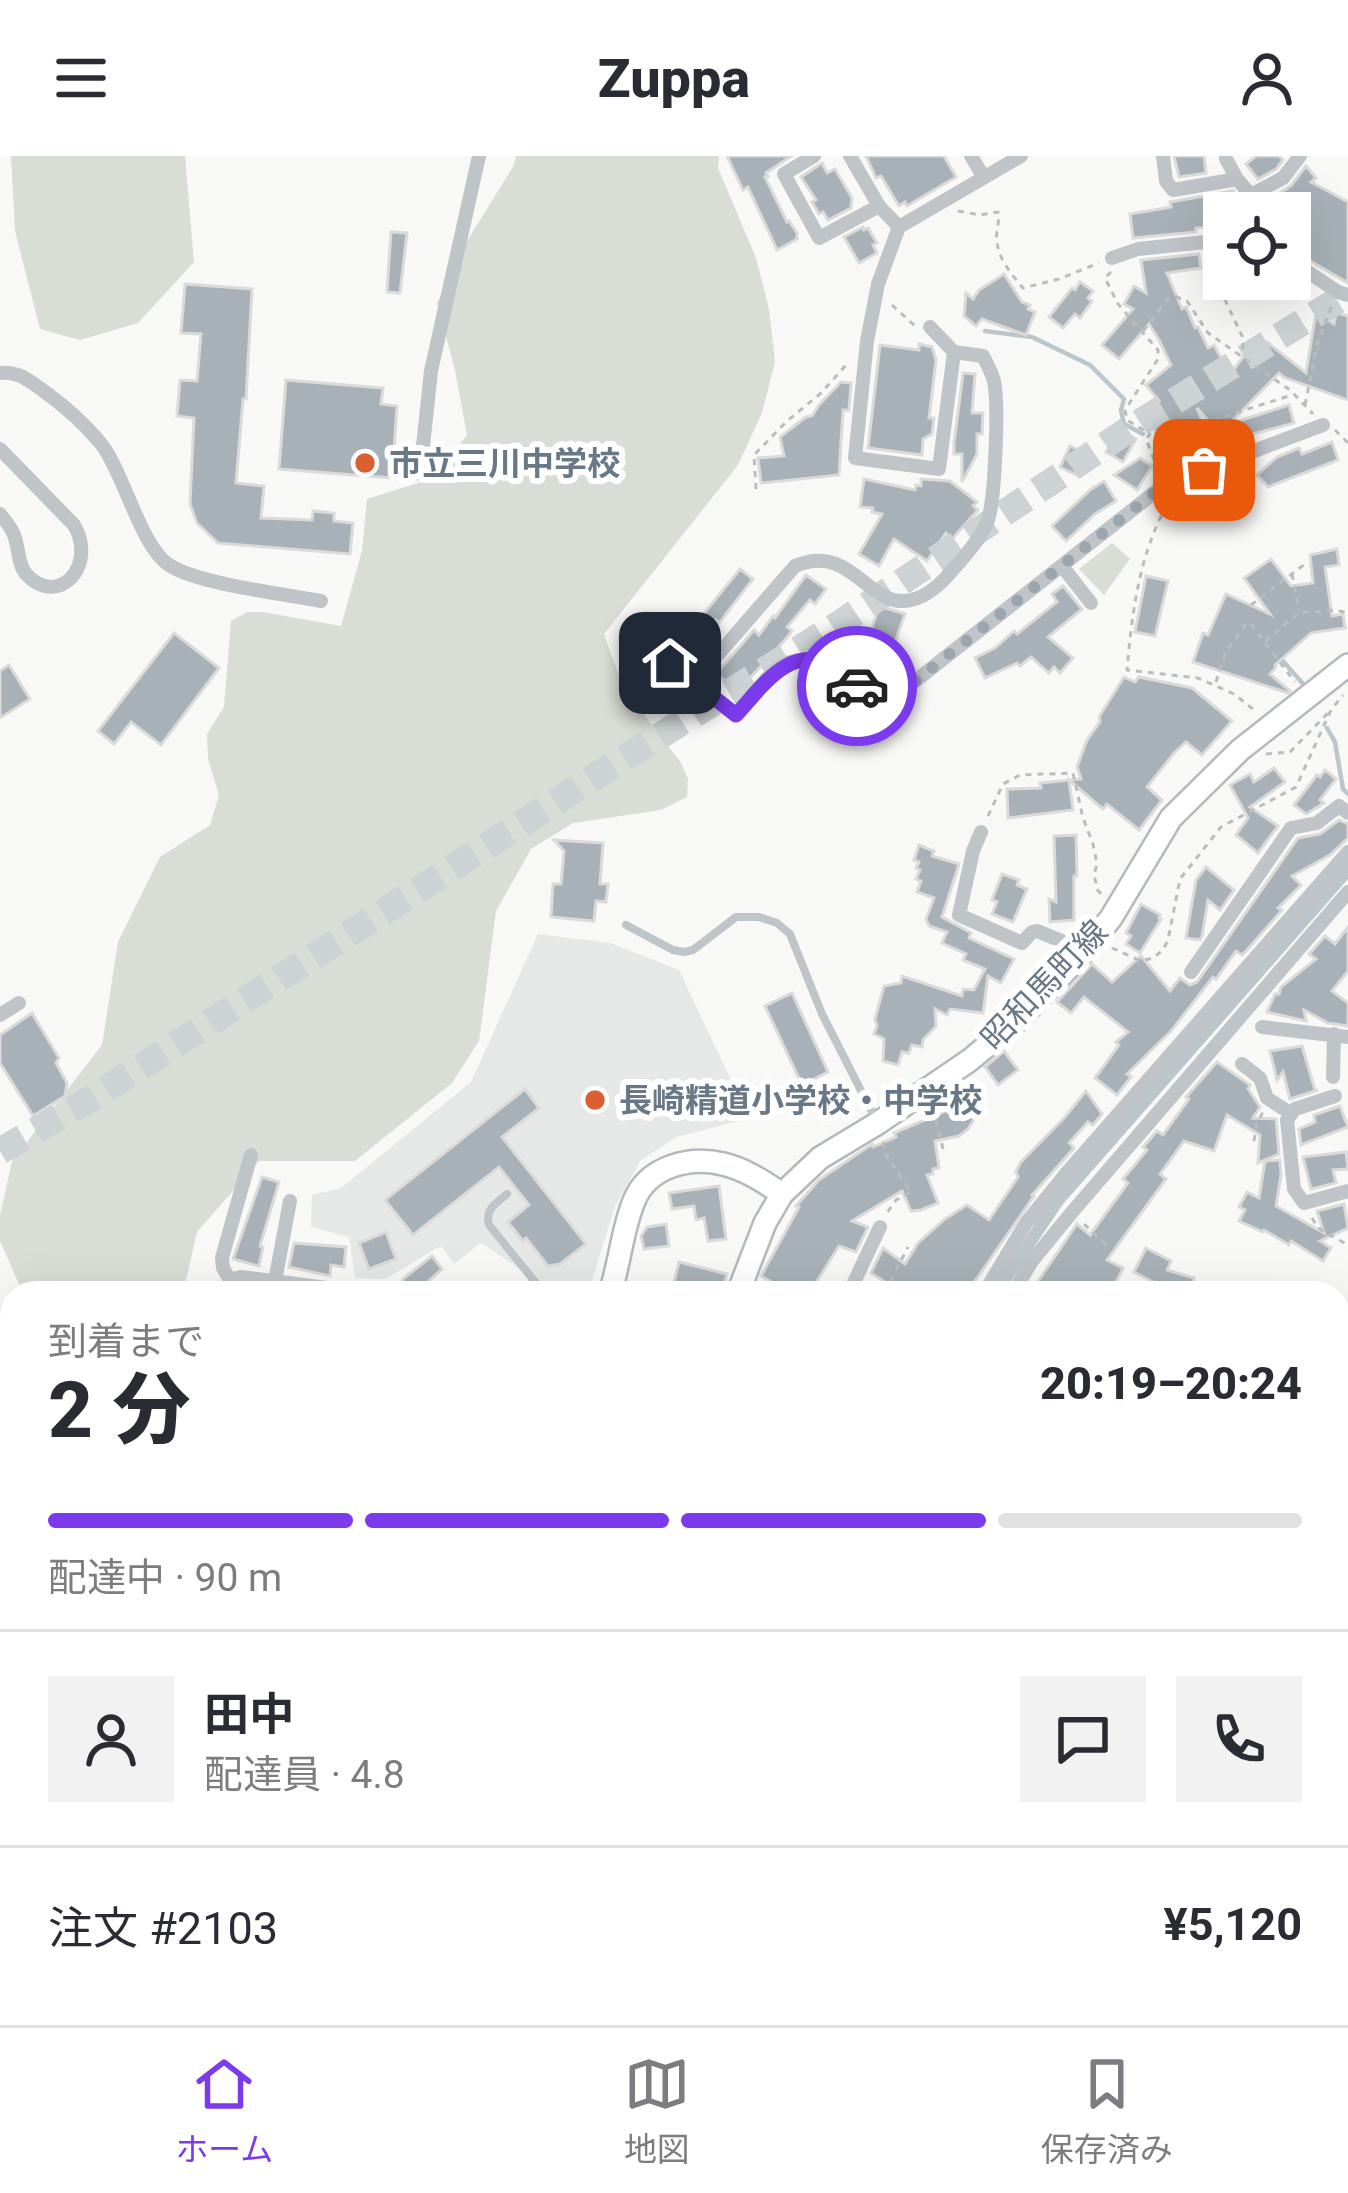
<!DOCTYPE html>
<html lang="ja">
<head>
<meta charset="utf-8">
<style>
  body { margin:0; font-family:Roboto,"Noto Sans JP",sans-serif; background:#f2f2f3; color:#2b2b33; height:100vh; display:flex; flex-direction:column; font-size:45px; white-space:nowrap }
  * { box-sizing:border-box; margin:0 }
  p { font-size:39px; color:#7c7c81 }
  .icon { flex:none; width:66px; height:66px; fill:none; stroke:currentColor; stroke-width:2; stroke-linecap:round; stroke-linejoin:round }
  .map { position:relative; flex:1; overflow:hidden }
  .side { position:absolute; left:0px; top:1125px; width:1350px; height:744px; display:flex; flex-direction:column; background:#fff; border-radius:36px 36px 0 0; box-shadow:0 12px 48px #0002 }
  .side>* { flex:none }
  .buttons { position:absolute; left:1203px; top:36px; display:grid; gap:24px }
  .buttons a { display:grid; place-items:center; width:108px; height:108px; border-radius:0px; background:#fff; box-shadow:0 12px 48px #0002; font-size:60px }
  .pin { position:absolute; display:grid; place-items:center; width:102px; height:102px; color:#fff; margin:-51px; border-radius:24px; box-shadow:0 6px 18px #0006 }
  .courier { position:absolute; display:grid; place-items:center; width:120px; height:120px; margin:-60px; border:9px solid #7c3aed; border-radius:50%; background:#fff; color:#222; box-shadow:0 3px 15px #0007 }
  .summary em { font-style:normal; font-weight:800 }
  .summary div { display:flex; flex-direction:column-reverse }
  .summary { display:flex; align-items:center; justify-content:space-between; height:204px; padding:0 48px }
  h1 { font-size:78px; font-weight:800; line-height:90px }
  .bar { display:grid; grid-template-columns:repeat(4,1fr); gap:18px 12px; align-content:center; height:144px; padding:0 48px }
  .bar i { height:15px; border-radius:9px; background:#e1e1e2 }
  .bar .active { background:#7c3aed }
  .bar p { grid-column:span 4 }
  .line { display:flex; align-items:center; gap:30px; padding:0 48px; border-top:3px solid #e1e1e2 }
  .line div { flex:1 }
  .round { display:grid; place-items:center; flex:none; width:126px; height:126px; border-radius:0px; background:#f2f2f3 }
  header { display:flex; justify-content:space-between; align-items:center; height:156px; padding:0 48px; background:#fff; font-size:54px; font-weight:800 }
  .dock { display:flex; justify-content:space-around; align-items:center; height:168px; border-top:3px solid #e1e1e2; background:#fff; font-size:33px; color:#7c7c81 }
  .dock a { display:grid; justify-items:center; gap:6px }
  .dock .active { color:#7c3aed }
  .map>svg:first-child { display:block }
</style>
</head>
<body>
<header><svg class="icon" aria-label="menu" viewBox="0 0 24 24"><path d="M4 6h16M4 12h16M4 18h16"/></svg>Zuppa<svg class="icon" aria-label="person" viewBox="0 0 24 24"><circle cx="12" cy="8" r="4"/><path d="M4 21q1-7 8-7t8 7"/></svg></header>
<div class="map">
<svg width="1348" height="1869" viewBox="0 0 1348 1869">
  <rect width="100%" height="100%" fill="#f8f8f6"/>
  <path fill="#e6e7e7" d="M538 778 610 787 679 814 749 962 677 981 641 1004 615 1050 588 1137H556L481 1087 454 1108 441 1090 385 1123 355 1122 349 1081 311 1071 312 1039 341 1032 471 926Z"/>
  <g fill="#d8ddd5">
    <path d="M11 0H185L194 106 138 167 80 184 40 173 15 75Z"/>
    <path d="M516 0H719L718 12 756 102 769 153 775 206 762 257 738 309 604 478 623 531 681 607 688 623 687 641 661 654 573 667 531 693 496 755 479 885 452 927 355 1005H259L197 1076 183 1137H23L0 1085V1060L12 1005 102 889 118 786 160 701 210 669 219 639 208 603 207 578 224 551 231 465 247 456H263L341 470 362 395 367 343 434 322 467 279 455 214 437 147 469 82 514 9Z"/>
    <path d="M1112 387 1130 403 1104 439 1079 413Z"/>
    <path d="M475 1857H759V1869H489Z"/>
  </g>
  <path fill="#bbc5ca" d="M1348 702V723L1063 1048 1003 1137H989L1053 1040Z"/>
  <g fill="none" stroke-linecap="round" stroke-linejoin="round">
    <g stroke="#bbc5ca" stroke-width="4.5">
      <path d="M985 175 1032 181 1090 209 1124 243 1121 254 1124 268 1143 278"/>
      <path d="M1281 503 1305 530"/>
      <path d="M1327 572 1335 586 1343 633 1348 638"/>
    </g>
  </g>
  <g fill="#a8b1b7" stroke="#dadad8" stroke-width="3">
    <path d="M727 0H791L766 17 768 20 765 21 787 66 789 65 797 77V83L777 94 748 31 743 34Z"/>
    <path d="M866 0H944L956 21 907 50 905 46 899 50 881 20 876 22Z"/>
    <path d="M1174 0H1204L1206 17 1179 21Z"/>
    <path d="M1256 0H1279L1283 4 1276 13 1258 23 1246 8Z"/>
    <path d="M822 7 827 17 835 13 852 42 851 52 828 64 823 56 819 58 812 46 816 44 801 21Z"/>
    <path d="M1306 10 1316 22 1311 26 1348 46V127L1290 93V57H1275L1266 46 1291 30Z"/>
    <path d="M1233 35 1236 39 1238 57H1224V69L1196 72V76L1133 82 1130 58 1171 51 1170 46Z"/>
    <path d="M863 71 864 74 868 72 877 87 873 89 877 97 859 107 844 81Z"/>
    <path d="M391 76 407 77 400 137 387 136Z"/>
    <path d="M1199 98 1201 112 1167 117 1182 153 1186 151 1195 172 1198 171 1208 192 1214 189 1230 219 1253 187 1261 194 1267 186 1306 217 1316 156 1334 168 1336 157 1348 160V244L1285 222 1279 217 1229 268 1289 249 1294 267 1227 285 1197 252 1212 291 1192 297 1194 303 1167 311 1147 252 1163 258 1151 249 1159 245 1146 229 1171 209 1159 184 1149 168 1119 203 1102 189 1133 153 1124 148 1134 130 1146 137 1141 104Z"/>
    <path d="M1004 118 1022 146 1030 149 1028 153 1035 156 1026 179 982 163 976 170 964 160 966 137 973 143 979 134Z"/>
    <path d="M1080 126 1093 135 1088 142 1092 145 1080 162 1075 158 1063 172 1049 161 1072 132 1075 134Z"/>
    <path d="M185 128 252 133 246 243H243L236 327 264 330 261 362 312 364 313 355 334 357V365L353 367 350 398 218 387 197 367 190 348 194 262 177 260 180 224 197 225 201 178 181 177Z"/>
    <path d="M919 188 932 191 936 204 929 262H934L932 278 923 283 922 299 868 292 880 189 919 194Z"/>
    <path d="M963 217 975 218 972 257H983L982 278H977V298L962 326V298H954V287Z"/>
    <path d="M286 224 383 232 381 248 397 250 392 322 279 313Z"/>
    <path d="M841 226 851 227 849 254H843L839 319 761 327 758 302 784 300 780 281 806 261 812 260 819 249Z"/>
    <path d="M1120 273 1136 283 1123 306 1106 296Z"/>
    <path d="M1332 286 1338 304 1268 331 1257 319 1277 301 1299 292 1302 298Z"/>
    <path d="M1070 290 1089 299 1079 320 1060 311Z"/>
    <path d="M1140 302 1152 310 1137 334 1114 319Z"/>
    <path d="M1222 319 1229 338 1201 348 1194 330Z"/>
    <path d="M864 323 915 334 916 329 921 330V323L950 325 977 346 973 350 978 354 952 383 946 377 927 405 894 383 879 410 859 398 882 358 872 356 873 352 860 351Z"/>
    <path d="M1104 325 1116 345 1095 358 1066 385 1052 370 1090 334Z"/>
    <path d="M1337 393 1339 409 1325 411 1332 460 1343 458 1345 472 1311 477 1275 509 1276 511 1270 518 1290 535 1288 537 1193 506 1203 477 1208 479 1226 438 1270 458 1244 422 1271 403 1291 430 1313 427 1310 399Z"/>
    <path d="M740 413 753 423 719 467 716 464 712 470 701 461Z"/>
    <path d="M806 419 826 433 815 448 810 444 787 471 792 475 784 485 738 535 716 518 754 474 759 479 773 460 775 462Z"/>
    <path d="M1146 420 1168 425 1155 480 1135 476Z"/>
    <path d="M1063 430 1082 453 1048 481 1073 502 1060 517 1054 511 1049 517 1031 501 1020 510 1017 507 985 522 975 502 995 492 1014 475 1017 478 1057 446 1052 438Z"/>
    <path d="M879 450 905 458 884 517H869L851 505 870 478Z"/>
    <path d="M174 477 219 512 161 589 131 566 114 588 98 575Z"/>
    <path d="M653 486 659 510 676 537 651 549 626 496Z"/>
    <path d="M9 509 30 543 0 562V515Z"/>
    <path d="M1124 521 1135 526 1139 521 1192 532 1232 565 1202 599 1186 586 1174 597 1147 631 1162 644 1139 674 1107 648 1103 653 1069 624 1073 654 1008 662 1007 633 1041 632 1040 627 1081 623 1077 611 1087 584 1100 566 1099 561Z"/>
    <path d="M1274 612 1285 626 1250 651 1278 670 1258 697 1236 679 1248 662 1230 629 1250 618 1254 626Z"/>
    <path d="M1325 614 1336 623 1320 644 1324 647 1306 658 1294 649 1317 619 1320 621Z"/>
    <path d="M1339 664 1348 668V682L1330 699 1292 720 1301 729 1278 752 1282 754 1247 794 1242 799 1236 795 1216 823 1213 821 1171 875 1127 918 1131 921 1117 939 1095 922 1119 889 1116 886 1128 876 1084 841 1071 857 1057 846 1092 808 1112 826 1141 800 1170 835 1180 822 1190 829 1197 826 1298 682 1320 678Z"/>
    <path d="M1076 679 1077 720H1074V764L1050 766 1049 743 1056 746 1054 680Z"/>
    <path d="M554 684 603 687 600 728H608L606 746 596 745 594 765 551 761 553 728H561L564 695Z"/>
    <path d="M919 689 934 695 932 700 959 708 942 761 971 777 969 782 1014 803 1001 827 988 820 983 857 950 853 947 859 935 853 936 870 923 884 922 891 912 889 909 897 902 896 898 909 883 905 884 883 874 878 877 870 875 863 884 830 901 827 902 820 962 840 963 833 974 834 985 813 963 804 966 798 942 787 947 776 929 770 926 763 934 742 917 736 921 725 916 723 920 714 916 712 919 706 914 704Z"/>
    <path d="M1206 711 1234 734 1220 754 1208 744 1202 780 1200 784 1186 782 1196 724Z"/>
    <path d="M1002 718 1019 724 1017 729 1027 733 1013 766 992 758 997 746 992 744Z"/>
    <path d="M1141 748 1160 759 1159 762 1161 763 1140 797 1126 788 1131 780 1126 777Z"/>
    <path d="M1348 771V815L1332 835 1348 847V870L1328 867 1304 854 1306 865 1267 856 1275 838H1279L1281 831 1316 803 1309 798 1325 780 1335 788Z"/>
    <path d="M792 837 828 916 802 929 765 850Z"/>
    <path d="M32 857 59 902 56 907 67 927 65 940 33 960 0 907V879Z"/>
    <path d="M1302 890 1315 934H1318L1290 943 1283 916 1277 924 1270 895Z"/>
    <path d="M1004 895 1018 914 998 929 985 911Z"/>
    <path d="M1217 906 1250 929 1248 933 1260 951 1253 962 1276 963 1279 998 1258 1007 1260 979 1227 959 1214 995 1184 985 1160 1018 1166 1023 1107 1104 1123 1112 1111 1137H1030L1077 1068 1090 1079 1128 1027 1123 1023 1147 994 1143 991 1157 975 1163 979 1189 943 1186 941Z"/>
    <path d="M525 933 539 952 502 981 586 1088 560 1108 548 1110 526 1082 523 1085 508 1066 529 1049 499 1011 413 1079 385 1044Z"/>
    <path d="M1086 935 1102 958 1093 969 1088 966 1069 987 1074 992 1032 1039 1034 1040 975 1125 977 1126 970 1137H948L940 1132 937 1137H902L871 1117 883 1092 905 1108 918 1087 945 1063 967 1049 989 1064 1018 1021 1016 1015 1021 1006 1065 961Z"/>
    <path d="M975 945 973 965 968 973 959 980 935 985 939 1012 933 1013V1018L927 1019 938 1047 921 1054 911 1055 902 1035 852 1065 868 1071 856 1096 839 1090 815 1128 807 1131 809 1137H789L761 1120 799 1051 796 1050 819 1024 872 988 873 991 896 981 894 977 946 955 945 952Z"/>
    <path d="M1340 950 1348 971 1301 989 1299 973 1315 966 1314 959Z"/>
    <path d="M1346 996 1348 1013 1333 1014 1336 1027 1311 1033 1303 1001Z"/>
    <path d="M1280 1004 1281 1019 1276 1050 1324 1077 1317 1055 1344 1048 1348 1072 1320 1085 1331 1092 1323 1105 1291 1085 1289 1089 1264 1074 1263 1076 1239 1065 1245 1054 1239 1051 1247 1036 1259 1042 1265 1005Z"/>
    <path d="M262 1021 279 1026 260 1090 263 1091 259 1110 233 1103Z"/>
    <path d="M719 1030 726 1083 708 1085 704 1062 696 1064 694 1050 672 1053 669 1037Z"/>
    <path d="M666 1068 669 1090 644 1093 641 1080 647 1071Z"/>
    <path d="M386 1076 396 1103 369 1113 359 1087Z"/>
    <path d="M294 1087 346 1091 344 1111 331 1109 330 1120 289 1111Z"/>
    <path d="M1146 1092 1171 1105 1167 1114 1194 1122 1190 1136 1159 1129 1134 1116Z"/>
    <path d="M432 1100 442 1113 415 1137H410L403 1128V1123Z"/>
    <path d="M679 1106 727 1118 722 1137H699L673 1130Z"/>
  </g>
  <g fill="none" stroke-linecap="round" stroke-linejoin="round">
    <path stroke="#cdd2d4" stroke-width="27" stroke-dasharray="27 14" stroke-linecap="butt" d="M0 995 92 942 618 606 839 468 1131 272 1348 138"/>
    <g stroke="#b4b9be" stroke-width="26">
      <g id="secondary">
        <path d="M610 1137C620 1107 622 1074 634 1045 648 1010 690 1000 723 1008 745 1013 764 1026 782 1038"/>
        <path d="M738 1137 765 1067 782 1038 820 1002 878 967 970 904 1017 865 1078 802 1111 762 1171 662 1240 594 1348 509"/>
        <path d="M0 1203 12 1219"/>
        <path d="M895 1857 897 1869"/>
      </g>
    </g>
    <g stroke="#babdc0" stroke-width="3" stroke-dasharray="6 6" stroke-linecap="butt">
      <path d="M958 55 980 59 998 56C1000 68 995 76 997 86 999 104 1012 119 1023 132L1059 123 1099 107"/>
      <path d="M1207 99 1208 108 1243 182V192L1239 200"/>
      <path d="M1111 116 1105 122 1118 148 1158 194V203L1125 254 1127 264 1150 278 1146 283 1159 316"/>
      <path d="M892 149 916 171"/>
      <path d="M1143 175 1168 143 1177 141 1187 145 1208 177 1290 234 1313 258"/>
      <path d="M1305 249 1317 189 1332 149"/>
      <path d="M1213 264 1292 239"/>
      <path d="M1335 274 1348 287"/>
      <path d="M756 333 754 299 787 265 820 238 848 207"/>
      <path d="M1167 349C1139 399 1132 457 1127 514L1198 522 1234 538 1254 554"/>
      <path d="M1292 418 1299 455"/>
      <path d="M1251 449 1305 408"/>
      <path d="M1265 485 1299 457 1336 454 1348 457"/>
      <path d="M1216 526 1226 495 1247 467H1250L1295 526"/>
      <path d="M1266 598 1290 596 1331 554"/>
      <path d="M988 660 1003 628 1020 619 1073 617 1083 662 1093 688 1097 708 1094 719 1098 735 1102 738"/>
      <path d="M1112 792 1141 805 1153 802 1163 794 1168 784 1180 723 1221 671 1296 631 1331 554 1343 539"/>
      <path d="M933 952 944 997"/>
      <path d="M1254 985 1257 967 1263 956"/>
      <path d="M884 986 883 994 911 1036 896 1044 887 1057"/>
      <path d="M1312 1062 1318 1072 1348 1089"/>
      <path d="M1084 1068 1109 1091"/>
      <path d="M891 1137 890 1126 908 1091"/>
      <path d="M1338 1501 1348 1495"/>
      <path d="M1338 1597H1348"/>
      <path d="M1338 1702 1348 1704"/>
      <path d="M1020 1857 1035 1869"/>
    </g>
    <g stroke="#bfc4c8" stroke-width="8">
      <path d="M626 769 673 794 684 796 693 794 736 761H759L777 767 790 778 822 858 877 966"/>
      <path d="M507 1038C495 1048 485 1053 489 1069L544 1137"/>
    </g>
    <g stroke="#bfc4c8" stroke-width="14">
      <path d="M814 0 784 18 819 82 879 50"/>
      <path d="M850 0 879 50 899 71"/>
      <path d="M971 0 983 20"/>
      <path d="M1021 0 899 71 878 128 867 185 855 302 939 313 954 196 983 200C987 208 992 217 994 225 999 248 995 343 988 364 981 383 963 402 950 417 938 431 923 444 904 445 866 447 850 387 795 410L695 525 735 559C748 546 768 517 783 509 795 502 819 503 831 508 859 522 859 548 900 537L1164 329 1323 269"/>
      <path d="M1163 0 1166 25 1173 34 1237 23 1251 39 1253 57"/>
      <path d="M1226 3 1237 23"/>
      <path d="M1251 39 1283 22 1300 0"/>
      <path d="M1112 102 1138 93 1224 84"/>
      <path d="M1290 104 1338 136 1348 139"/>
      <path d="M930 171 954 196"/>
      <path d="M0 217C17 215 27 223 41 233 62 248 86 269 102 289 124 318 141 391 169 409 198 428 284 438 321 445"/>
      <path d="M0 293 74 369C98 410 58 452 27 419 18 410 19 394 15 382 13 373 6 366 0 358"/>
      <path d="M420 318 431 215 479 0"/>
      <path d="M1062 410 1091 447"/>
      <path d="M670 507 695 525"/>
      <path d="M981 676 973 695 959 759 1022 787 1032 776 1037 775 1084 794"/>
      <path d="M1191 816 1291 672 1317 667 1339 650 1348 657"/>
      <path d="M0 859 19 847"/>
      <path d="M1262 871 1348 881"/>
      <path d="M1242 908 1260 922 1267 942 1290 957"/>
      <path d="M1333 921 1334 878"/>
      <path d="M1335 940 1295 953 1287 964 1294 1033 1304 1047 1348 1035"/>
      <path d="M230 1124 223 1112 222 1102 251 999"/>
      <path d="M275 1125 290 1045"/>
      <path d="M227 1137 230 1124 241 1121 366 1137"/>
      <path d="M849 1137 880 1071"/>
      <path d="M984 1137 1026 1067 1069 1014 1348 696"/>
      <path d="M1013 1137 1032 1105 1073 1055 1348 736"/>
      <path d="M1338 1214 1348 1211"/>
      <path d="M1338 1305 1348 1303"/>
      <path d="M7 1381 8 1356H12"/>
      <path d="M0 1412H7"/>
      <path d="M0 1518H12"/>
      <path d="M1338 1574 1348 1575"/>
      <path d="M0 1588 12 1598"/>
      <path d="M0 1607 12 1608"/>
      <path d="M0 1752 12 1755"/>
      <path d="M357 1857 365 1869"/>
      <path d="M1168 1857 1182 1866V1869"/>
      <path d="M6 1869 12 1834"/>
      <path d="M80 1869 83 1857"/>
      <path d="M158 1869 160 1857"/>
      <path d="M236 1869 238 1857"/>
      <path d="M311 1869 314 1857"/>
      <path d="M973 1869 980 1857"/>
      <path d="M1146 1869 1153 1857"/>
    </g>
    <use href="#secondary" stroke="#fff" stroke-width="21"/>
  </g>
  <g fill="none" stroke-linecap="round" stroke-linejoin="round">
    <path stroke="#9aa5ad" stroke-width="12" stroke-dasharray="0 21.6" d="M857 530 876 539 900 537 1164 329 1204 314"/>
    <path stroke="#7c3aed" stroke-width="15" d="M670 507 736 559C761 532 791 485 834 511 842 516 850 524 857 530"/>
  </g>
  <g fill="#dd5e31" stroke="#fff" stroke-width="4.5">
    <circle cx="365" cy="307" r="12"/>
    <circle cx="595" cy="944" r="12"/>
  </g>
  <g text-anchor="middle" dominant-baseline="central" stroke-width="12" stroke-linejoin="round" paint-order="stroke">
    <g font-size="33" font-weight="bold" fill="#687886" stroke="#fff" text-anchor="start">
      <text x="389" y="307">市立三川中学校</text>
      <text x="619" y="944">長崎精道小学校・中学校</text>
    </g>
    <g font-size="33" fill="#687886" stroke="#fff">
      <text transform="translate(1044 829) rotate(-46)">昭和馬町線</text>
    </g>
  </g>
</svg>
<div class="buttons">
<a><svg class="icon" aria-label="locate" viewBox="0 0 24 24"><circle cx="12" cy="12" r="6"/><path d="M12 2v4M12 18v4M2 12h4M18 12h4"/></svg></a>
</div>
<div class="pin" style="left:1204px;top:314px;background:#ea580c"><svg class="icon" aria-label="bag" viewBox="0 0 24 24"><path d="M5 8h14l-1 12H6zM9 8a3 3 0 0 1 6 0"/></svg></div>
<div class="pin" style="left:670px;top:507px;background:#1f2937"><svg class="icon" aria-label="home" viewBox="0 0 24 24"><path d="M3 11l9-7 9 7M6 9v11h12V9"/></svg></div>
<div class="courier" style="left:857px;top:530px"><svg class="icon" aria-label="car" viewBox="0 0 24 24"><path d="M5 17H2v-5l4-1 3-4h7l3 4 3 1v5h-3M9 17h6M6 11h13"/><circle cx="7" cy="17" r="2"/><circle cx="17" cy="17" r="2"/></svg></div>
<section class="side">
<div class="summary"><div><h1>2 分</h1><p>到着まで</p></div><em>20:19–20:24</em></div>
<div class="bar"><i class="active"></i><i class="active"></i><i class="active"></i><i></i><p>配達中 · 90 m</p></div>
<div class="line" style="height:216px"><a class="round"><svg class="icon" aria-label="person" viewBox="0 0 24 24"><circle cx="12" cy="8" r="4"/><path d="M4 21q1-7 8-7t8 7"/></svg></a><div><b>田中</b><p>配達員 · 4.8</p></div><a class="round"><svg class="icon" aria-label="chat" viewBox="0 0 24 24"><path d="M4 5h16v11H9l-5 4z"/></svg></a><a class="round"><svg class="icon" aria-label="phone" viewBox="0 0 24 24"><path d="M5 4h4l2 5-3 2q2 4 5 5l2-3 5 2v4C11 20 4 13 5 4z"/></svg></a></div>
<div class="line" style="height:156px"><div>注文 #2103</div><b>¥5,120</b></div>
</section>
</div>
<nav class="dock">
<a class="active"><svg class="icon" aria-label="home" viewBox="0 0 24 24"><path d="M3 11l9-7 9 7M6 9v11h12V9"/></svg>ホーム</a>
<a><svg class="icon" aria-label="map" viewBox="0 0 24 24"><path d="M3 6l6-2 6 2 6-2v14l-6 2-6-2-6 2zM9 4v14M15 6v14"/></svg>地図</a>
<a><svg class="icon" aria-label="saved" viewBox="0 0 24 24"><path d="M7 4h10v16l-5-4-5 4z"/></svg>保存済み</a>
</nav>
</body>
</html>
